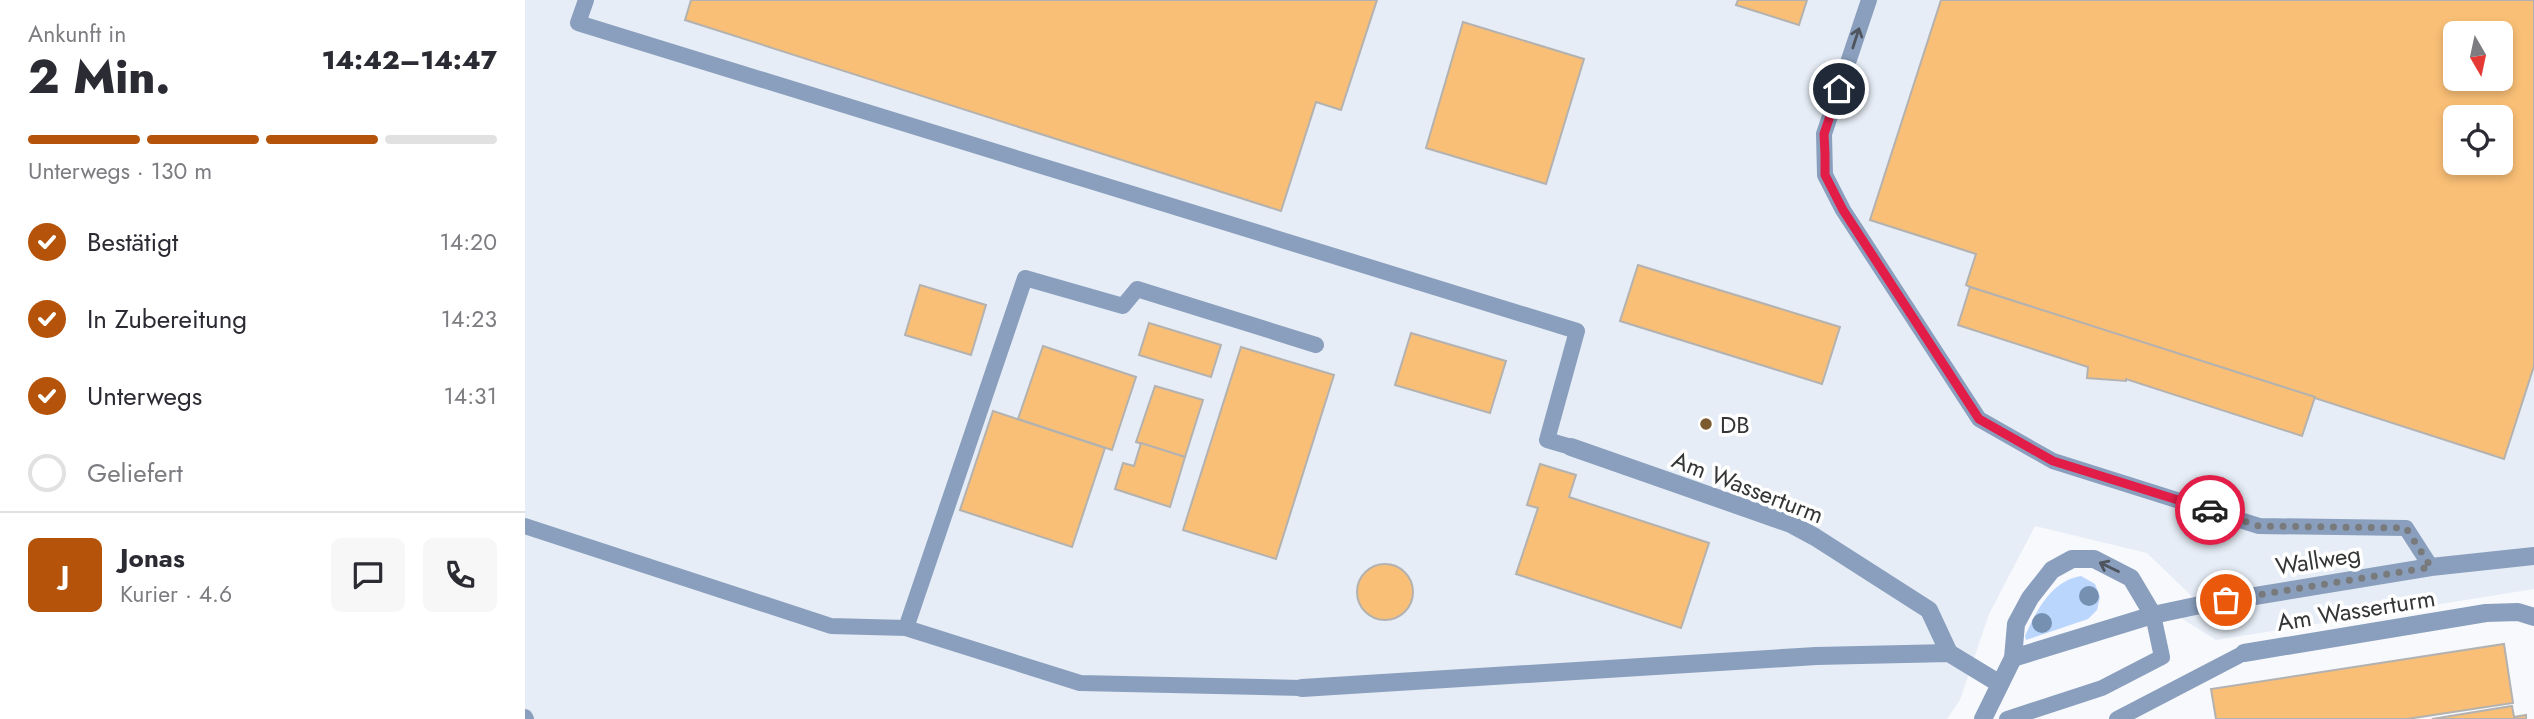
<!DOCTYPE html>
<html lang="de">
<head>
<meta charset="utf-8">
<style>
  body { margin:0; font-family:Jost,sans-serif; background:#f7f7f7; color:#2b2b33; height:100vh; display:flex; flex-direction:column; font-size:26px; white-space:nowrap }
  * { box-sizing:border-box; margin:0 }
  p { font-size:23px; color:#7c7c81 }
  .icon { flex:none; width:38px; height:38px; fill:none; stroke:currentColor; stroke-width:2; stroke-linecap:round; stroke-linejoin:round }
  .map { position:relative; flex:1; overflow:hidden }
  .side { display:flex; flex-direction:column; background:#fff; width:525px }
  .side>* { flex:none }
  .needle { width:46px; rotate:171deg }
  .tools { position:absolute; left:1918px; top:21px; display:grid; gap:14px }
  .tools a { display:grid; place-items:center; width:70px; height:70px; border-radius:10px; background:#fff; box-shadow:0 4px 10px #0003; font-size:35px }
  .pin { position:absolute; display:grid; place-items:center; width:60px; height:60px; color:#fff; margin:-30px; border:4px solid #fff; border-radius:50%; box-shadow:0 2px 7px #0007 }
  .courier { position:absolute; display:grid; place-items:center; width:70px; height:70px; margin:-35px; border:5px solid #e11d48; border-radius:50%; background:#fff; color:#222; box-shadow:0 2px 9px #0007 }
  .headline em { font-style:normal; font-weight:800 }
  .headline div { display:flex; flex-direction:column-reverse }
  .headline { display:flex; align-items:center; justify-content:space-between; height:119px; padding:0 28px }
  h1 { font-size:46px; font-weight:800; line-height:52px }
  .bar { display:grid; grid-template-columns:repeat(4,1fr); gap:10px 7px; align-content:center; height:84px; padding:0 28px }
  .bar i { height:9px; border-radius:5px; background:#e1e1e2 }
  .bar .current { background:#b45309 }
  .bar p { grid-column:span 4 }
  .line { display:flex; align-items:center; gap:18px; padding:0 28px; border-top:2px solid #e1e1e2 }
  .line div { flex:1 }
  .round { display:grid; place-items:center; flex:none; width:74px; height:74px; border-radius:10px; background:#f7f7f7 }
  ol { padding:0 28px; list-style:none }
  li { display:flex; align-items:center; gap:21px; height:77px }
  li p { margin-inline-start:auto }
  li .icon { padding:7px; border-radius:50%; background:#b45309; color:#fff; stroke-width:4 }
  li:last-child { color:#7c7c81 }
  li i { width:38px; height:38px; border:4px solid #e1e1e2; border-radius:50% }
  main { display:flex; flex:1; min-height:0 }
  .map>svg:first-child { display:block }
</style>
</head>
<body>
<main>
<section class="side">
<div class="headline"><div><h1>2 Min.</h1><p>Ankunft in</p></div><em>14:42–14:47</em></div>
<div class="bar"><i class="current"></i><i class="current"></i><i class="current"></i><i></i><p>Unterwegs · 130 m</p></div>
<ol>
<li><svg class="icon" aria-label="check" viewBox="0 0 24 24"><path d="M5 12l5 5 9-10"/></svg>Bestätigt<p>14:20</p></li>
<li><svg class="icon" aria-label="check" viewBox="0 0 24 24"><path d="M5 12l5 5 9-10"/></svg>In Zubereitung<p>14:23</p></li>
<li><svg class="icon" aria-label="check" viewBox="0 0 24 24"><path d="M5 12l5 5 9-10"/></svg>Unterwegs<p>14:31</p></li>
<li><i></i>Geliefert</li>
</ol>
<div class="line" style="height:126px"><b class="round" style="background:#b45309;color:#fff">J</b><div><b>Jonas</b><p>Kurier · 4.6</p></div><a class="round"><svg class="icon" aria-label="chat" viewBox="0 0 24 24"><path d="M4 5h16v11H9l-5 4z"/></svg></a><a class="round"><svg class="icon" aria-label="phone" viewBox="0 0 24 24"><path d="M5 4h4l2 5-3 2q2 4 5 5l2-3 5 2v4C11 20 4 13 5 4z"/></svg></a></div>
</section>
<div class="map">
<svg width="2009" height="719" viewBox="0 0 2009 719">
  <rect width="100%" height="100%" fill="#f7f9fc"/>
  <path fill="#e6edf6" fill-rule="evenodd" d="M0 0H2009V589L1691 640 1656 618 1675 604 1622 553 1510 526 1464 614 1435 700 1422 719H0ZM1930 33H1976V79H1930ZM1930 117H1976V163H1930Z"/>
  <path fill="#bbd6fd" d="M1556 576 1570 584 1575 597 1572 610 1563 619 1501 640 1500 636C1511 611 1526 581 1556 576Z"/>
  <g fill="#f9bf76" stroke="#b4b2b0" stroke-width="2" fill-rule="evenodd">
    <path d="M166 0H852L816 110 791 102 756 211 160 20Z"/>
    <path d="M1213 0H1282L1274 25 1211 5Z"/>
    <path d="M1416 0H2009V366L1979 459 1445 287 1441 285 1451 254 1345 220ZM1930 33H1976V79H1930ZM1930 117H1976V163H1930Z"/>
    <path d="M938 22 1059 59 1021 184 901 148Z"/>
    <path d="M1113 265 1315 327 1297 384 1095 321Z"/>
    <path d="M395 285 461 305 446 355 380 335Z"/>
    <path d="M1445 287 1790 397 1777 436 1601 379V381L1562 378 1563 367 1433 325Z"/>
    <path d="M624 323 696 345 686 377 614 355Z"/>
    <path d="M886 333 981 361 965 413 870 385Z"/>
    <path d="M518 346 611 377 587 450 493 419Z"/>
    <path d="M716 347 809 375 751 559 658 530Z"/>
    <path d="M630 386 678 400 660 457 611 442Z"/>
    <path d="M468 411 580 448 547 547 435 510Z"/>
    <path d="M616 443 660 457 645 507 590 489 598 463 609 466Z"/>
    <path d="M1015 464 1051 475 1044 497 1184 543 1156 628 991 574 1013 508 1002 505Z"/>
    <circle cx="860" cy="592" r="28"/>
    <path d="M1979 644 1988 703 1882 719H1691L1686 689Z"/>
    <path d="M1987 706 1989 717 2001 715V719H1907Z"/>
  </g>
  <g fill="none" stroke-linecap="round" stroke-linejoin="round">
    <g stroke="#8a9fbd" stroke-width="16">
      <path d="M61 0 53 23 1052 331 1022 440 1046 447"/>
      <path d="M1344 0 1299 134 1300 175 1318 210 1454 419 1528 461 1734 526 1881 528 1906 567"/>
      <path d="M0 526 306 626 381 628 555 683 777 688"/>
      <path d="M381 628 500 278 598 306 612 289 791 345"/>
      <path d="M0 717 1 719"/>
      <path d="M1482 719 1577 688 1637 657 1628 615"/>
      <path d="M1592 719 1719 653"/>
    </g>
    <g stroke="#8a9fbd" stroke-width="18">
      <path d="M1046 447 1266 524 1290 537 1404 610 1424 653"/>
      <path d="M1719 653 1961 613 1993 612 2009 617"/>
      <path d="M1488 658 1628 615 1675 605 1906 567 2009 556"/>
      <path d="M777 688 1291 656 1424 653 1475 684"/>
      <path d="M1458 719 1488 658 1491 624 1505 598 1527 570 1547 559H1569L1606 578 1628 615"/>
    </g>
  </g>
  <g fill="#7690b2">
    <circle cx="1564" cy="596" r="10"/>
    <circle cx="1517" cy="623" r="10"/>
  </g>
  <defs><path id="oneway-shaft" d="M-6 0H5M1.5-3L5.5 0L1.5 3" fill="none" stroke-width="1.6" stroke-linecap="round" stroke-linejoin="round" transform="scale(1.75)"/></defs>
  <g stroke="#4e555e">
    <use href="#oneway-shaft" transform="translate(1331 38) rotate(-72)"/>
    <use href="#oneway-shaft" transform="translate(1584 567) rotate(-154)"/>
  </g>
  <g fill="none" stroke-linecap="round" stroke-linejoin="round">
    <path stroke="#787a7b" stroke-width="7" stroke-dasharray="0 12.6" d="M1685 510 1734 526 1881 528 1906 567 1701 600"/>
    <path stroke="#e11d48" stroke-width="9" d="M1314 89 1299 134 1300 154V175L1318 210 1454 419 1528 461 1685 510"/>
  </g>
  <circle fill="#7b5a30" stroke="#fff" stroke-width="2.5" cx="1181" cy="424" r="7"/>
  <g text-anchor="middle" dominant-baseline="central" stroke-width="7" stroke-linejoin="round" paint-order="stroke">
    <g font-size="24" fill="#343536" stroke="#fff" text-anchor="start">
      <text x="1195" y="424">DB</text>
    </g>
    <g font-size="24" fill="#343536" stroke="#fff">
      <text transform="translate(1223 487) rotate(21)">Am Wasserturm</text>
      <text transform="translate(1793 560) rotate(-9)">Wallweg</text>
      <text transform="translate(1831 610) rotate(-9)">Am Wasserturm</text>
    </g>
  </g>
</svg>
<div class="tools">
<a><svg class="needle" viewBox="-14 -14 28 28"><path d="M0-13l5 13h-10z" fill="#e53935"/><path d="M0 13l5-13h-10z" fill="#7c7c81"/></svg></a>
<a><svg class="icon" aria-label="locate" viewBox="0 0 24 24"><circle cx="12" cy="12" r="6"/><path d="M12 2v4M12 18v4M2 12h4M18 12h4"/></svg></a>
</div>
<div class="pin" style="left:1701px;top:600px;background:#ea580c"><svg class="icon" aria-label="bag" viewBox="0 0 24 24"><path d="M5 8h14l-1 12H6zM9 8a3 3 0 0 1 6 0"/></svg></div>
<div class="pin" style="left:1314px;top:89px;background:#1f2937"><svg class="icon" aria-label="home" viewBox="0 0 24 24"><path d="M3 11l9-7 9 7M6 9v11h12V9"/></svg></div>
<div class="courier" style="left:1685px;top:510px"><svg class="icon" aria-label="car" viewBox="0 0 24 24"><path d="M5 17H2v-5l4-1 3-4h7l3 4 3 1v5h-3M9 17h6M6 11h13"/><circle cx="7" cy="17" r="2"/><circle cx="17" cy="17" r="2"/></svg></div>
</div>
</main>
</body>
</html>
